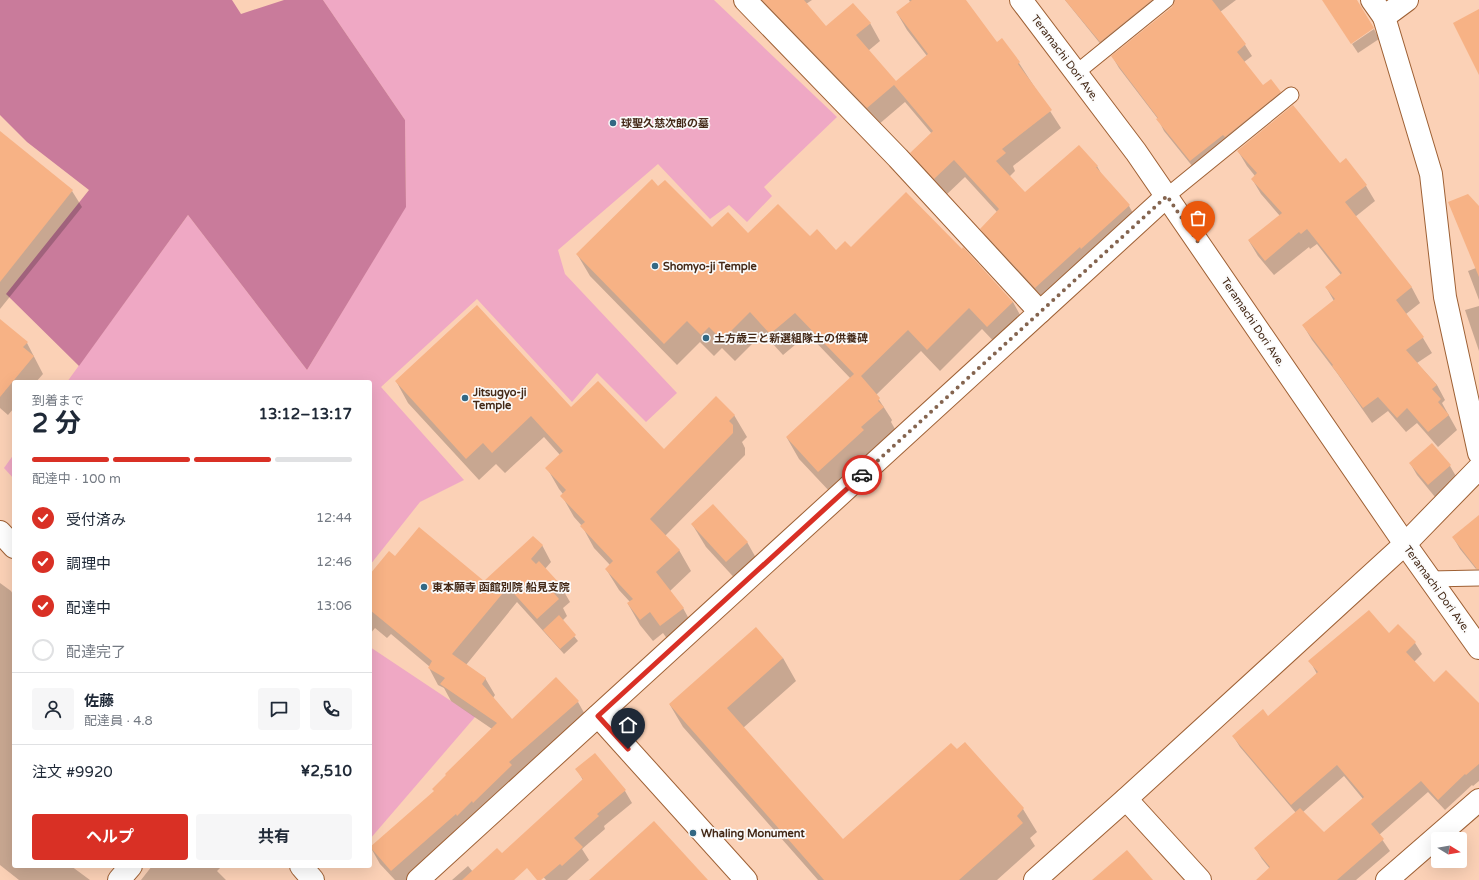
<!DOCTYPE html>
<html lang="ja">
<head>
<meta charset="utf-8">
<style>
  body { margin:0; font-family:"Varela Round","Noto Sans JP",sans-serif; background:#f6f6f7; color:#1f2937; height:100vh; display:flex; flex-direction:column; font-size:15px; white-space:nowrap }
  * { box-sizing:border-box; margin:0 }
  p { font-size:13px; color:#747a83 }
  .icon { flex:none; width:22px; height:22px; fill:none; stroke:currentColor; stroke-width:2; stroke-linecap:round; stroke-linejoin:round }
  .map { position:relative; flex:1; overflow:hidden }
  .panel { position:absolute; left:12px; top:380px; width:360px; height:488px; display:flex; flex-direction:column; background:#fff; border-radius:4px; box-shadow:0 4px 16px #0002 }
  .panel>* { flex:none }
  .needle { width:26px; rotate:101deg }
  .fabs { position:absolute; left:1431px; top:832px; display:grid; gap:8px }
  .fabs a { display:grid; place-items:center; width:36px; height:36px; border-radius:4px; background:#fff; box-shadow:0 4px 16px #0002; font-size:20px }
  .pin { position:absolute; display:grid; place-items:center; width:34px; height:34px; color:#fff; margin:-41px -17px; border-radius:50% 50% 50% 0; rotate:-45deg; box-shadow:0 0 4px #0007 }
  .pin .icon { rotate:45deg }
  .courier { position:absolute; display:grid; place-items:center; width:40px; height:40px; margin:-20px; border:3px solid #d93025; border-radius:50%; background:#fff; color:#222; box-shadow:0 1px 5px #0007 }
  .summary em { font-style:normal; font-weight:700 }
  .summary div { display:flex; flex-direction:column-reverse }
  .summary { display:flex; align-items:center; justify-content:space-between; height:68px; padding:0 20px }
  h1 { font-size:26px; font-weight:700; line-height:30px }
  .bar { display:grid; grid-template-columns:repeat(4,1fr); gap:6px 4px; align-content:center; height:48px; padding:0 20px }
  .bar i { height:5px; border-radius:3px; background:#e0e1e3 }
  .bar .current { background:#d93025 }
  .bar p { grid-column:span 4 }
  .line { display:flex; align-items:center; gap:10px; padding:0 20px; border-top:1px solid #e0e1e3 }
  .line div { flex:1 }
  .round { display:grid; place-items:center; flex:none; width:42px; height:42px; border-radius:4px; background:#f6f6f7 }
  ol { padding:0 20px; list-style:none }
  li { display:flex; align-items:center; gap:12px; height:44px }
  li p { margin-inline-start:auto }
  li .icon { padding:4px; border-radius:50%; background:#d93025; color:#fff; stroke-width:4 }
  li:last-child { color:#747a83 }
  li i { width:22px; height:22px; border:2px solid #e0e1e3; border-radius:50% }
  .cta { display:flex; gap:8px; margin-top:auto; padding:8px 20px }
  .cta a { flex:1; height:46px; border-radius:4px; background:#d93025; color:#fff; font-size:16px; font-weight:700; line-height:46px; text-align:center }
  .cta a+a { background:#f6f6f7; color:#1f2937 }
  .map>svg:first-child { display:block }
</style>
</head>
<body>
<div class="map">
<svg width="1479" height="880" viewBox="0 0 1479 880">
  <rect width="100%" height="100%" fill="#fbd1b6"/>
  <g fill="#efa8c4">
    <path d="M323 0H714L837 117 764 187 772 196 747 222 729 205 710 219 658 164 558 250 565 274 677 393 646 422 597 373 572 402 477 299 381 387 464 480 420 502 370 565V382H67L188 215 307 370 406 206 405 120Z"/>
    <path d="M14 454V479L4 468Z"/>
    <path d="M370 647 475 717 370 839Z"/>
  </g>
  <path fill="#c97b9b" d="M0 0H232L241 14 284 0H323L405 120 406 207 307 370 188 215 79 366 6 294 89 190 27 142 0 115Z"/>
  <g fill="#0003" fill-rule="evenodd">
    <path d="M749 0H812L806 4 826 28 870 23 880 41 868 51 895 83 927 56 907 30 897 13 910 2 909 0H963L997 43 1019 63 1061 128 1013 166 1015 171 1009 177 1025 194 1097 166 1102 175 1129 206 1139 224 1046 305 992 246 981 229 997 212 965 177 945 196 922 171 912 153 932 134 905 102 878 125Z"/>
    <path d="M1065 0H1236L1220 12 1245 45 1252 56 1244 62 1262 87 1280 92 1287 103 1197 172 1164 131 1158 119 1119 68 1112 56 1172 8 1176 2H1171L1107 52Z"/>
    <path d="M1374 29 1379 39 1358 53 1352 44Z"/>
    <path d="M1238 151 1340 164 1345 160 1366 186 1375 201 1355 217 1412 288 1420 303 1406 314 1423 338 1432 353 1417 363 1437 385 1445 400 1442 403 1457 430 1438 447 1417 423 1406 432 1388 411 1372 423 1337 373 1312 340 1303 325 1334 301 1326 287 1341 275 1317 244 1310 249 1309 247 1274 275 1258 256 1249 241 1280 216 1261 194 1252 179 1255 176 1247 166Z"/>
    <path d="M658 188 712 229 748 234 810 238 836 251 851 248 1013 302 1025 324 1000 348 982 329 940 371 921 351 876 395 892 420 891 422 895 429 874 448 876 452 831 493 799 459 787 438 851 379 808 334 783 355 763 333 735 361 722 348 714 356 700 342 677 365 590 276 577 254Z"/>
    <path d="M72 191 82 207 0 309V202Z"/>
    <path d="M1479 208V300L1468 271 1476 268Z"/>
    <path d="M1479 306V351L1465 310Z"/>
    <path d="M0 320 27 343 43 374 36 382H14V408L8 415 0 408Z"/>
    <path d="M396 381 571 409 664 451 734 415 747 437 742 442 745 448V455L665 536 679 550 691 571 670 591 683 608 695 630 673 647 663 633 653 641 640 625 628 604 630 602 619 590 606 569 610 565 594 548 582 526 574 517 562 496 563 494 559 489 547 468 560 455 544 437 505 473 496 464 479 480 408 403Z"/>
    <path d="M1410 463 1450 466 1457 478 1435 497 1417 475Z"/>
    <path d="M1479 516V567L1476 569 1460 549 1453 537Z"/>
    <path d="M692 524 747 542 760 565 740 584 706 547Z"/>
    <path d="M542 545 551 562 545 569 560 585 570 602 563 608 567 616 562 621 578 641 564 654 517 602 466 665 485 678 495 695 493 698 512 720 578 702 587 718 409 880H395L380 864 371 848 435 791 492 729 451 701 444 688 438 685 429 668 430 667 391 634 387 638 375 628 370 634V575L395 557 484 582Z"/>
    <path d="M0 583 11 591 14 596V866H71L90 880H19L0 865Z"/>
    <path d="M1389 635 1415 643 1422 654 1414 662 1434 683 1479 719V781L1473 786 1472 785 1445 810 1428 792 1379 835 1390 851 1356 880H1257L1270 869 1262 859 1255 848 1296 813 1240 747 1233 736 1268 718 1317 674 1310 661ZM1344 776 1363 799 1323 834 1303 812Z"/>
    <path d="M783 658 796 681 743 728 843 841 965 743 1023 809 1037 832 1030 838 1035 846 997 880H818L683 727 670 705Z"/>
    <path d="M595 755 625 791 632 803 604 826 605 829 582 849 589 860 567 880H546L523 853 583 780 577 770Z"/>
    <path d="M152 866H222L217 871 226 880H141Z"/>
    <path d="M468 866 473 872 497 880H452Z"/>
  </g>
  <g fill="#f7b285">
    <path d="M762 0H804L826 26 853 3 871 23 856 35 896 81 928 54 896 12 912 0H966L997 42 1002 38 1020 62 1018 64 1052 110 1002 149 1006 153 996 161 1025 192 1079 145 1098 166 1096 167 1130 205 1081 249 1080 247 1035 288 980 229 999 209 954 160 934 179 910 153 933 131 894 85 867 108Z"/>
    <path d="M1065 0H1152L1100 42Z"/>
    <path d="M1175 0H1212L1246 44 1237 52 1263 85 1271 79 1281 92 1225 137 1223 135 1190 161 1156 119 1158 118 1111 56 1172 7Z"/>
    <path d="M1322 0H1357L1374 28 1351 44Z"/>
    <path d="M1479 9V75L1453 23Z"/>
    <path d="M1293 105 1340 163 1346 158 1367 185 1345 202 1412 287 1396 300 1424 337 1406 350 1437 385 1432 389 1441 399 1438 402 1449 415 1428 432 1407 408 1397 418 1378 397 1363 408 1332 366 1333 365 1302 325 1335 299 1325 287 1342 273 1307 229 1301 234 1299 232 1265 261 1248 240 1282 213 1251 179 1257 173 1237 151Z"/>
    <path d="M0 131 73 190 0 282Z"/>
    <path d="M652 179 658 186 665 180 712 227 728 212 748 233 778 204 810 236 817 229 836 250 845 241 851 247 906 192 962 249 963 247 1013 302 987 327 969 308 927 350 908 330 861 376 880 398 878 401 884 407 861 427 864 430 818 472 786 437 854 374 795 313 770 334 750 312 722 340 709 327 701 335 687 321 664 344 576 254Z"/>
    <path d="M1468 194 1479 206V277L1448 202Z"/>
    <path d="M477 305 571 407 598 381 664 449 716 396 735 415 729 421 733 425V433L650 519 680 550 656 572 684 608 660 626 650 612 640 620 627 603 633 599 605 569 613 561 580 526 585 522 560 496 566 490 545 468 563 451 531 416 492 453 483 443 466 459 395 381Z"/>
    <path d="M0 319 28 342 23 347 34 356 0 397Z"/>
    <path d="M1432 443 1451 465 1428 485 1409 463Z"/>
    <path d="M713 504 748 542 726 562 691 524Z"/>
    <path d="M1479 515V569H1477L1452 537Z"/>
    <path d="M419 527 484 581 533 536 543 545 531 559 536 564 539 561 561 585 553 592 559 599 537 619 508 587 452 654 486 678 482 684 512 719 556 677 579 701 509 762 512 765 473 803 472 801 457 816 456 814 391 871 370 847 434 791 432 789 446 775 445 774 497 723 440 684 445 678 428 668 432 661 370 610V574L389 551 395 556Z"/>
    <path d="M1369 610 1389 633 1398 624 1416 642 1406 652 1434 682 1446 670 1479 703V764L1466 775 1465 774 1438 800 1421 781 1371 824 1384 839 1337 880H1256L1270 867 1254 848 1300 808 1324 832 1364 797 1337 765 1291 805 1232 736 1263 709 1268 716 1318 672 1308 661Z"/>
    <path d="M559 615 576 635 560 649 543 630Z"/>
    <path d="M756 627 783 658 727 708 843 839 951 743 957 749 965 742 1024 808 1017 816 1023 823 959 880H824L669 704Z"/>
    <path d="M595 753 626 790 597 814 599 816 574 838 583 847 562 866 560 864 541 880H537L527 868 514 880H462L497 848 502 853 583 779 575 769Z"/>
    <path d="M654 821 708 880H589Z"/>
    <path d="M1127 850 1153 880H1092Z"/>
  </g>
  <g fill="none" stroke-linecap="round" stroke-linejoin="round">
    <g stroke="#9e6034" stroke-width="17">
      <g id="service">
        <path d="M1076 73 1166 0"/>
        <path d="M1167 196 1291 95"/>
        <path d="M1430 579 1479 578"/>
      </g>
    </g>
    <g stroke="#9e6034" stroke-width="24">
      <g id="minor">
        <path d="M745 0 898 158 1040 312"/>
        <path d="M1372 0 1384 17"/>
        <path d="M1407 0 1384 17 1431 174 1445 297 1479 453"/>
        <path d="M1405 544 1479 468"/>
        <path d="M119 880 131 866"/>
        <path d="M1387 880 1479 800"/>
      </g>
    </g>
    <g stroke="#9e6034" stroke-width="24">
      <g id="tertiary">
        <path d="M1021 0 1136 152 1405 544 1479 648"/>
        <path d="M0 532 14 547"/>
        <path d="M598 716 746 880"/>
        <path d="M1126 799 1200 880"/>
        <path d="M301 866 313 880"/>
        <path d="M418 880 1167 196"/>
        <path d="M1035 880 1126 799 1405 544"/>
      </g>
    </g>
    <use href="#service" stroke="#fff" stroke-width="15"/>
    <use href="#minor" stroke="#fff" stroke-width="22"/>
    <use href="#tertiary" stroke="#fff" stroke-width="22"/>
  </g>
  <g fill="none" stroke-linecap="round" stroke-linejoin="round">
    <path stroke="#84644f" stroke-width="4" stroke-dasharray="0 7.2" d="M862 475 1167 196 1198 242"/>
    <path stroke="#d93025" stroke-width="5" d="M628 749 598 716 862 475"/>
  </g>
  <g fill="#336884" stroke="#fbfbfb" stroke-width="1.5">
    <circle cx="613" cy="123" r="4"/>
    <circle cx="655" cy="266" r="4"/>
    <circle cx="706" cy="338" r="4"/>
    <circle cx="465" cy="398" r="4"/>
    <circle cx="424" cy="587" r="4"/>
    <circle cx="693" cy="833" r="4"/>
  </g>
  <g text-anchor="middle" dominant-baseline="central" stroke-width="3.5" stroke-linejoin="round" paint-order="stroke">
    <g font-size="11" fill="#442917" stroke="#fbfbfb">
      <text transform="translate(1065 58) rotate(53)">Teramachi Dori Ave.</text>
      <text transform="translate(1253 322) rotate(56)">Teramachi Dori Ave.</text>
      <text transform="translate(1437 589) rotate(54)">Teramachi Dori Ave.</text>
    </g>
    <g font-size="11" font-weight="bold" fill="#442917" stroke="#fbfbfb" text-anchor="start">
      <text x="621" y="123">球聖久慈次郎の墓</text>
      <text x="663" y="266">Shomyo-ji Temple</text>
      <text x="714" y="338">土方歳三と新選組隊士の供養碑</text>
      <text x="473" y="392">Jitsugyo-ji<tspan x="473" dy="13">Temple</tspan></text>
      <text x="432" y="587">東本願寺 函館別院 船見支院</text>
      <text x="701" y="833">Whaling Monument</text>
    </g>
  </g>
</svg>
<div class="fabs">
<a><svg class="needle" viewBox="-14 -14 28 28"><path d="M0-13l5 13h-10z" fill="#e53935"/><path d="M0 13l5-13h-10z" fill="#747a83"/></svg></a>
</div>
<div class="pin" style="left:1198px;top:242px;background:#ea580c"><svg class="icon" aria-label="bag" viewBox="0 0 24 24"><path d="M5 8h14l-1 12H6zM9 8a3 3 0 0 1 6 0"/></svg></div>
<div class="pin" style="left:628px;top:749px;background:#1f2937"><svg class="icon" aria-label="home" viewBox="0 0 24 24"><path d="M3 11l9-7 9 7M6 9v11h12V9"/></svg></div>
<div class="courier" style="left:862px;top:475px"><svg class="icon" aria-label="car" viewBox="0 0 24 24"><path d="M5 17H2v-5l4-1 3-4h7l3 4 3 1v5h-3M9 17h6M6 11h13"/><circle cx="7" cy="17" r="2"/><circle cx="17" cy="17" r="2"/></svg></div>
<section class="panel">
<div class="summary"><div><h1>2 分</h1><p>到着まで</p></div><em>13:12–13:17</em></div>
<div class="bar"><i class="current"></i><i class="current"></i><i class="current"></i><i></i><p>配達中 · 100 m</p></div>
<ol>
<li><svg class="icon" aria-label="check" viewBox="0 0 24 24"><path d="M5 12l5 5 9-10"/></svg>受付済み<p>12:44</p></li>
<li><svg class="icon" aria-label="check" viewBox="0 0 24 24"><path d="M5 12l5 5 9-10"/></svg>調理中<p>12:46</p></li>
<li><svg class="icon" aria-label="check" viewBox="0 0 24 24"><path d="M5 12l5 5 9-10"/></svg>配達中<p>13:06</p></li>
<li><i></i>配達完了</li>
</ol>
<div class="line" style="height:72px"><a class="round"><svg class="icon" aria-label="person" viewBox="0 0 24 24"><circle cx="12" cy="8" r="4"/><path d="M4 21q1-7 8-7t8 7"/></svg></a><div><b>佐藤</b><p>配達員 · 4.8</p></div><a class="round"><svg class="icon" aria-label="chat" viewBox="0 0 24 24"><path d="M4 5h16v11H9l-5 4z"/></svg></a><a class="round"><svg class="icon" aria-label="phone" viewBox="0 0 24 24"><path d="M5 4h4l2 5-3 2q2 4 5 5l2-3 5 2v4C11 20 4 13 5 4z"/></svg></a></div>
<div class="line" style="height:52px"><div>注文 #9920</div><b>¥2,510</b></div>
<div class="cta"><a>ヘルプ</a><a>共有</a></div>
</section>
</div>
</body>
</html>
